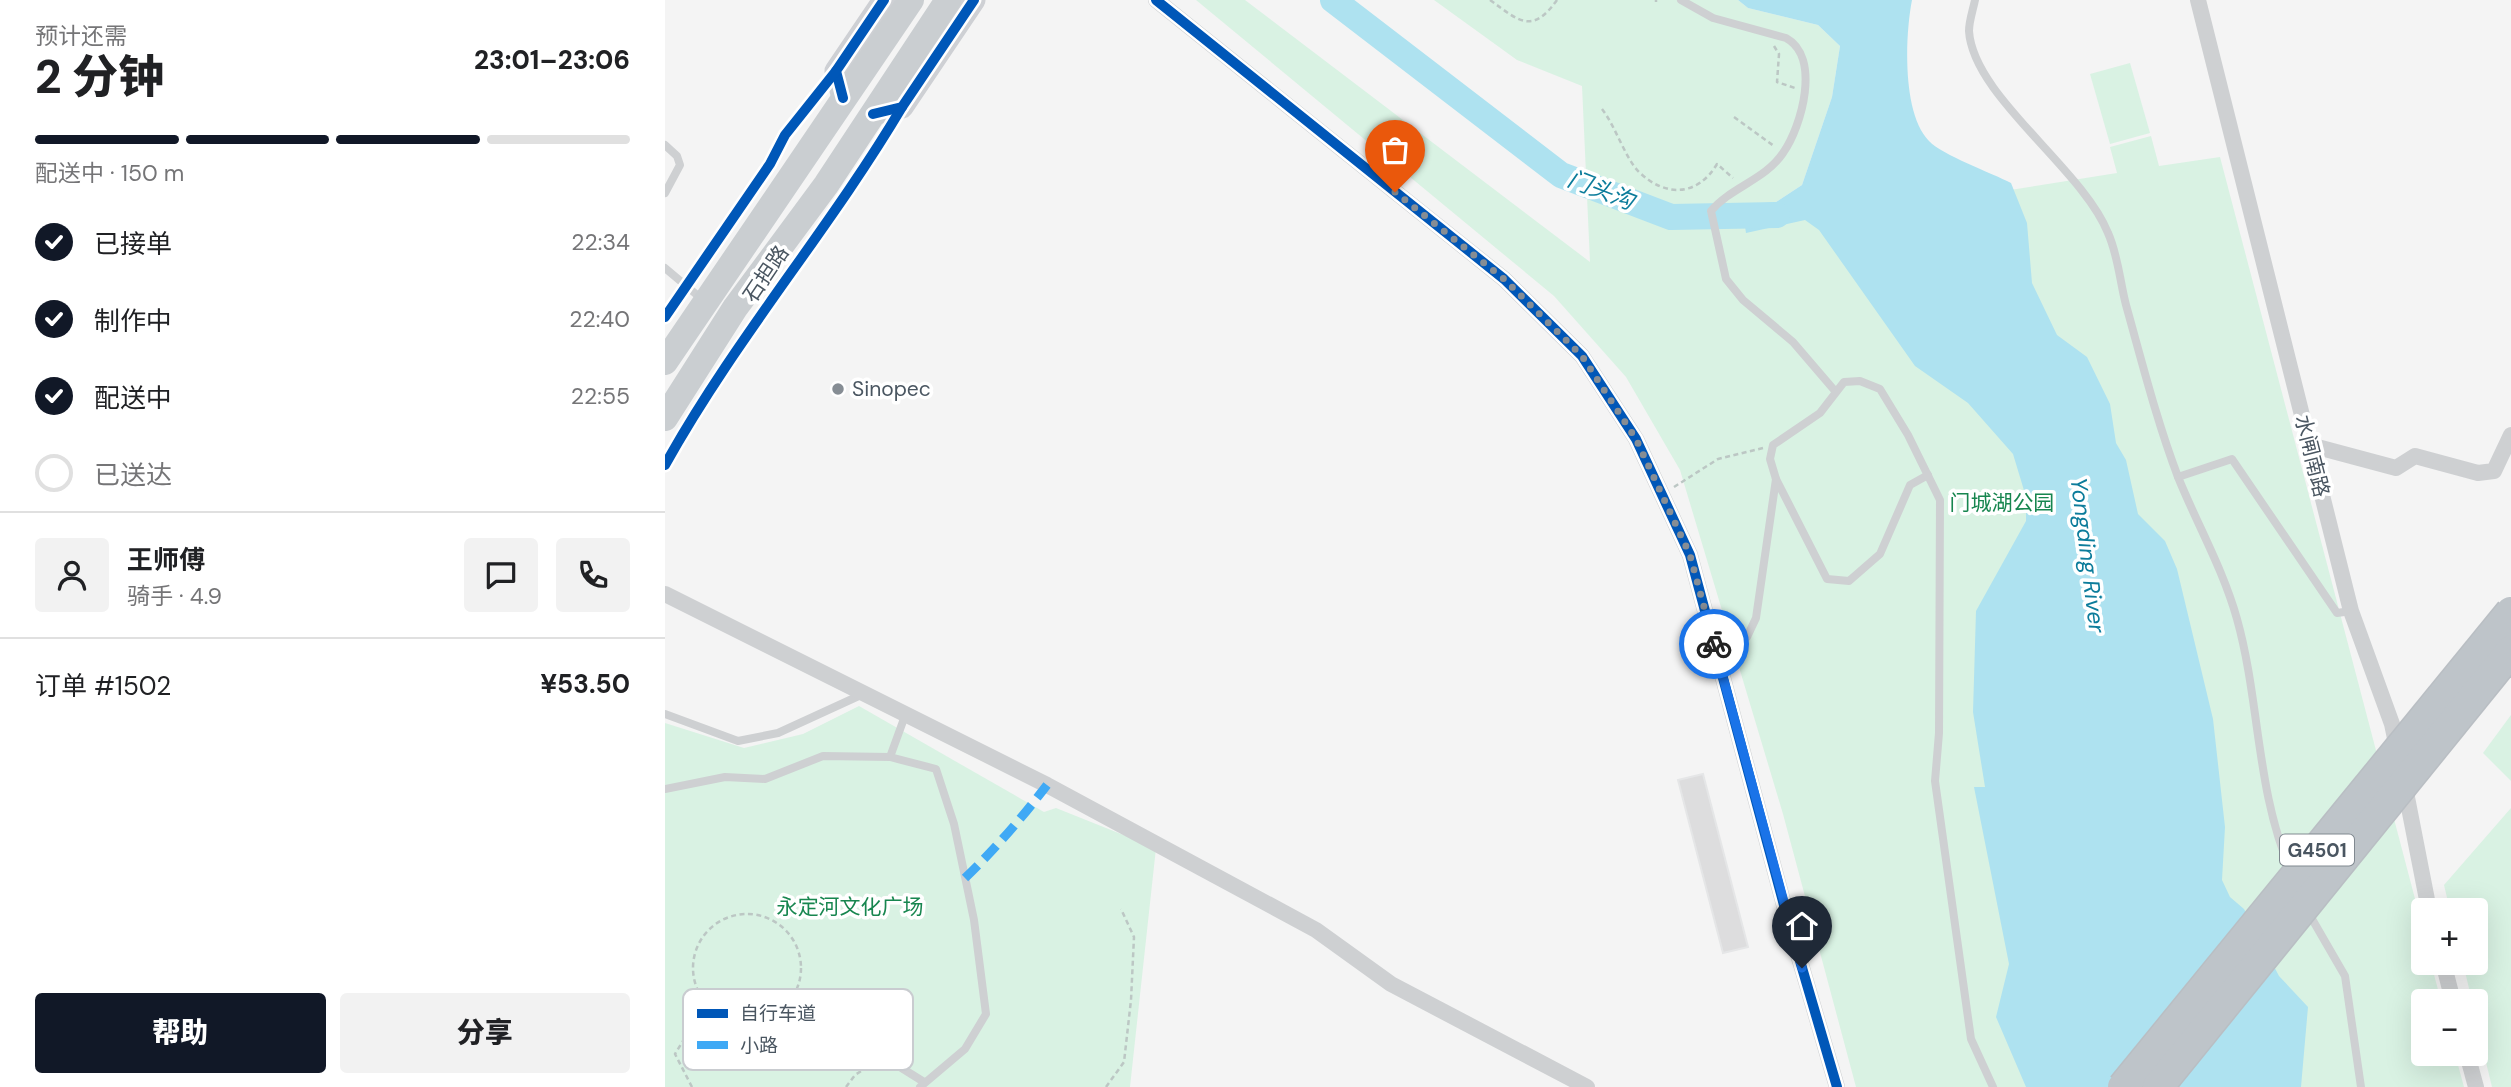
<!DOCTYPE html>
<html lang="zh">
<head>
<meta charset="utf-8">
<style>
  body { margin:0; font-family:"DM Sans","Noto Sans SC",sans-serif; background:#f2f2f2; color:#202124; height:100vh; display:flex; flex-direction:column; font-size:26px; white-space:nowrap }
  * { box-sizing:border-box; margin:0 }
  p { font-size:23px; color:#757577 }
  .icon { flex:none; width:38px; height:38px; fill:none; stroke:currentColor; stroke-width:2; stroke-linecap:round; stroke-linejoin:round }
  .map { position:relative; flex:1; overflow:hidden }
  .panel { display:flex; flex-direction:column; background:#fff; width:665px }
  .panel>* { flex:none }
  .controls { position:absolute; left:1746px; top:898px; display:grid; gap:14px }
  .controls a { display:grid; place-items:center; width:77px; height:77px; border-radius:7px; background:#fff; box-shadow:0 7px 28px #0002; font-size:35px }
  .pin { position:absolute; display:grid; place-items:center; width:60px; height:60px; color:#fff; margin:-72px -30px; border-radius:50% 50% 50% 0; rotate:-45deg; box-shadow:0 0 7px #0007 }
  .pin .icon { rotate:45deg }
  .courier { position:absolute; display:grid; place-items:center; width:70px; height:70px; margin:-35px; border:5px solid #1a73e8; border-radius:50%; background:#fff; color:#222; box-shadow:0 2px 9px #0007 }
  .headline em { font-style:normal; font-weight:800 }
  .headline div { display:flex; flex-direction:column-reverse }
  .headline { display:flex; align-items:center; justify-content:space-between; height:119px; padding:0 35px }
  h1 { font-size:46px; font-weight:800; line-height:52px }
  .bar { display:grid; grid-template-columns:repeat(4,1fr); gap:10px 7px; align-content:center; height:84px; padding:0 35px }
  .bar i { height:9px; border-radius:5px; background:#e0e0e0 }
  .bar .selected { background:#111827 }
  .bar p { grid-column:span 4 }
  .line { display:flex; align-items:center; gap:18px; padding:0 35px; border-top:2px solid #e0e0e0 }
  .line div { flex:1 }
  .round { display:grid; place-items:center; flex:none; width:74px; height:74px; border-radius:7px; background:#f2f2f2 }
  ol { padding:0 35px; list-style:none }
  li { display:flex; align-items:center; gap:21px; height:77px }
  li p { margin-inline-start:auto }
  li .icon { padding:7px; border-radius:50%; background:#111827; color:#fff; stroke-width:4 }
  li:last-child { color:#757577 }
  li i { width:38px; height:38px; border:4px solid #e0e0e0; border-radius:50% }
  .primary-button { display:flex; gap:14px; margin-top:auto; padding:14px 35px }
  .primary-button a { flex:1; height:80px; border-radius:7px; background:#111827; color:#fff; font-size:28px; font-weight:800; line-height:80px; text-align:center }
  .primary-button a+a { background:#f2f2f2; color:#202124 }
  main { display:flex; flex:1; min-height:0 }
  .map>svg:first-child { display:block }
</style>
</head>
<body>
<main>
<section class="panel">
<div class="headline"><div><h1>2 分钟</h1><p>预计还需</p></div><em>23:01–23:06</em></div>
<div class="bar"><i class="selected"></i><i class="selected"></i><i class="selected"></i><i></i><p>配送中 · 150 m</p></div>
<ol>
<li><svg class="icon" aria-label="check" viewBox="0 0 24 24"><path d="M5 12l5 5 9-10"/></svg>已接单<p>22:34</p></li>
<li><svg class="icon" aria-label="check" viewBox="0 0 24 24"><path d="M5 12l5 5 9-10"/></svg>制作中<p>22:40</p></li>
<li><svg class="icon" aria-label="check" viewBox="0 0 24 24"><path d="M5 12l5 5 9-10"/></svg>配送中<p>22:55</p></li>
<li><i></i>已送达</li>
</ol>
<div class="line" style="height:126px"><a class="round"><svg class="icon" aria-label="person" viewBox="0 0 24 24"><circle cx="12" cy="8" r="4"/><path d="M4 21q1-7 8-7t8 7"/></svg></a><div><b>王师傅</b><p>骑手 · 4.9</p></div><a class="round"><svg class="icon" aria-label="chat" viewBox="0 0 24 24"><path d="M4 5h16v11H9l-5 4z"/></svg></a><a class="round"><svg class="icon" aria-label="phone" viewBox="0 0 24 24"><path d="M5 4h4l2 5-3 2q2 4 5 5l2-3 5 2v4C11 20 4 13 5 4z"/></svg></a></div>
<div class="line" style="height:91px"><div>订单 #1502</div><b>¥53.50</b></div>
<div class="primary-button"><a>帮助</a><a>分享</a></div>
</section>
<div class="map">
<svg width="1846" height="1087" viewBox="0 0 1846 1087">
  <rect width="100%" height="100%" fill="#f4f4f4"/>
  <g fill="#d9f2e3">
    <path d="M531 0H580L925 262 917 86 852 60 769 0H1073L1083 8 1153 25 1175 46 1167 97 1137 185 1111 202 1082 206 1169 218 1452 173 1445 147 1486 136 1494 166 1555 157 1759 933V962L1766 963 1776 1001H1759V1054H1790L1799 1087H1191L1118 814 1015 470 961 377 889 296Z"/>
    <path d="M1465 63 1485 133 1445 144 1425 74Z"/>
    <path d="M194 706 379 812 391 808 491 848 465 1087H0V723L79 748 138 734Z"/>
    <path d="M1846 715V781L1818 753Z"/>
    <path d="M1846 808V1087H1827L1811 1021V1001H1807L1798 963 1811 962V910H1785L1779 885Z"/>
  </g>
  <path fill="#aee2f0" d="M1073 0H1247C1240 36 1237 114 1264 141 1277 155 1327 173 1346 183L1362 223 1367 283 1392 335 1422 357 1445 404 1451 443 1461 460 1473 514 1500 541 1512 569 1548 719 1560 827 1557 880 1565 897 1579 909 1614 976 1643 1007 1636 1087H1361L1331 1017 1344 964 1309 787H1320L1308 712 1311 611 1361 521V497L1348 454 1303 403 1250 366 1154 230 1140 220 1081 233 1077 205 1111 202 1137 185 1167 97 1175 46 1153 25 1083 8Z"/>
  <g fill="none" stroke-linecap="round" stroke-linejoin="round">
    <path stroke="#aee2f0" stroke-width="26" d="M668 0 896 175 1006 217 1112 215"/>
  </g>
  <path fill="#ddddde" stroke="#e5e6e7" stroke-width="2" d="M1038 774 1083 947 1058 953 1013 780Z"/>
  <g fill="none" stroke-linecap="round" stroke-linejoin="round">
    <g stroke="#bcc7c4" stroke-width="2.5" stroke-dasharray="5 3.5" stroke-linecap="butt">
      <path d="M825 0C854 21 867 35 892 0"/>
      <path d="M991 2V0"/>
      <path d="M1109 46 1114 54 1112 82 1130 88"/>
      <path d="M937 109C951 127 960 158 974 172 1001 198 1033 196 1052 164L1068 178"/>
      <path d="M1069 117 1109 146"/>
      <path d="M1009 487 1053 459 1098 448"/>
      <circle cx="82" cy="968" r="54"/>
      <path d="M27 1087 10 1054 40 1005"/>
      <path d="M181 1087 190 1075 207 1064"/>
      <path d="M441 1087 459 1062 466 1000 469 937 456 909"/>
    </g>
    <g stroke="#ced0d2" stroke-width="8">
      <path d="M1016 0 1048 18 1121 38C1156 57 1137 126 1118 153 1100 180 1066 187 1046 211L1061 279 1078 300 1128 342 1170 391"/>
      <path d="M1310 0C1308 10 1304 21 1304 31 1308 96 1417 168 1443 233 1453 255 1455 282 1461 305 1477 362 1492 422 1513 477 1532 524 1558 569 1572 619 1595 701 1591 792 1626 871"/>
      <path d="M0 145 12 156 15 165 0 193"/>
      <path d="M0 268 38 300"/>
      <path d="M1513 477 1567 459 1672 613 1686 611"/>
      <path d="M1111 479 1162 579 1184 581 1215 554 1245 485 1263 475"/>
      <path d="M1050 651 1082 637 1091 618 1111 479 1105 459 1108 445 1155 413 1179 382 1195 381 1215 389 1243 435 1275 500 1274 733 1270 781 1306 1039 1328 1087"/>
      <path d="M0 714 73 741 113 733 198 694"/>
      <path d="M225 757 241 713"/>
      <path d="M0 789 60 777 100 779 158 756 225 757 271 769 289 824 309 920 321 1014 300 1049 255 1087"/>
      <path d="M1643 912 1680 976 1696 1087"/>
      <path d="M126 999 259 1082"/>
    </g>
    <g stroke="#ced0d2" stroke-width="16">
      <path d="M491 0 839 279 917 356 971 439 1025 555 1123 920 1172 1087"/>
      <path d="M1533 0 1686 611 1727 724 1733 753"/>
      <path d="M1645 445 1731 468 1750 456 1813 473 1829 471 1846 435"/>
      <path d="M0 594 382 785 651 930 726 984 922 1087"/>
      <path d="M1739 782 1764 910"/>
      <path d="M1778 962 1788 1001"/>
      <path d="M1802 1054 1811 1087"/>
    </g>
    <g stroke="#ced0d4" stroke-width="23">
      <path d="M178 98 171 71 219 0"/>
      <path d="M208 114 237 107 309 0"/>
    </g>
    <g stroke="#caced1" stroke-width="26">
      <path d="M0 362 246 0"/>
      <path d="M0 418 70 308 161 185 283 0"/>
    </g>
    <g stroke="#b9bec3" stroke-width="33" stroke-linecap="butt">
      <g id="highway-bridge">
        <path d="M1458 1087 1846 612"/>
        <path d="M1493 1087 1846 651"/>
      </g>
    </g>
    <use href="#highway-bridge" stroke="#bec4c9" stroke-width="30"/>
    <path stroke="#3fa9f5" stroke-width="9" stroke-dasharray="18 9" stroke-linecap="butt" d="M300 878C330 849 356 819 382 785"/>
    <g stroke="#fff" stroke-width="15">
      <g id="cycleway">
        <path d="M491 0 839 279 917 356 971 439 1025 555 1123 920 1172 1087"/>
        <path d="M178 98 171 71 219 0"/>
        <path d="M208 114 237 107 309 0"/>
        <path d="M0 317 105 164 120 135 171 71"/>
        <path d="M0 465C70 339 164 230 237 107"/>
      </g>
    </g>
    <use href="#cycleway" stroke="#0057b8" stroke-width="10"/>
  </g>
  <g fill="none" stroke-linecap="round" stroke-linejoin="round">
    <path stroke="#868d94" stroke-width="7" stroke-dasharray="0 12.6" d="M730 192 839 279 917 356 971 439 1025 555 1049 644"/>
    <path stroke="#1a73e8" stroke-width="9" d="M1049 644 1137 968"/>
  </g>
  <circle fill="#868d94" stroke="#fff" stroke-width="2.5" cx="173" cy="389" r="7"/>
  <g text-anchor="middle" dominant-baseline="central" stroke-width="7" stroke-linejoin="round" paint-order="stroke">
    <rect fill="#fff" stroke="#808990" stroke-width="2" x="1615" y="834.5" width="74" height="31" rx="5"/>
    <g font-size="19" font-weight="bold" fill="#4a5661">
      <text x="1652" y="850">G4501</text>
    </g>
    <g font-size="21" fill="#4a5661" stroke="#fff">
      <text transform="translate(101 274) rotate(-56)">石担路</text>
      <text transform="translate(1647 456) rotate(76)">水闸南路</text>
    </g>
    <g font-size="21" fill="#4a5661" stroke="#fff" text-anchor="start">
      <text x="187" y="389">Sinopec</text>
    </g>
    <g font-size="21" fill="#17864f" stroke="#fff">
      <text x="1337" y="503">门城湖公园</text>
      <text x="185" y="907">永定河文化广场</text>
    </g>
    <g font-size="23" font-style="italic" fill="#0c7c9b" stroke="#fff">
      <text transform="translate(936 190) rotate(21)">门头沟</text>
      <text transform="translate(1423 555) rotate(83)">Yongding River</text>
    </g>
  </g>
  <rect x="18" y="989" width="230" height="81" rx="10" fill="#fff" stroke="#c9ccd0" stroke-width="2"/>
  <rect x="32" y="1009" width="31" height="9" fill="#0057b8"/>
  <rect x="32" y="1041" width="31" height="8" fill="#3fa9f5"/>
  <g font-size="19" fill="#4a5661">
    <text x="75" y="1020">自行车道</text>
    <text x="75" y="1052">小路</text>
  </g>
</svg>
<div class="controls">
<a>+</a>
<a>−</a>
</div>
<div class="pin" style="left:730px;top:192px;background:#ea580c"><svg class="icon" aria-label="bag" viewBox="0 0 24 24"><path d="M5 8h14l-1 12H6zM9 8a3 3 0 0 1 6 0"/></svg></div>
<div class="pin" style="left:1137px;top:968px;background:#1f2937"><svg class="icon" aria-label="home" viewBox="0 0 24 24"><path d="M3 11l9-7 9 7M6 9v11h12V9"/></svg></div>
<div class="courier" style="left:1049px;top:644px"><svg class="icon" aria-label="bike" viewBox="0 0 24 24"><circle cx="6" cy="16" r="4"/><circle cx="18" cy="16" r="4"/><path d="M6 16l4-8h5l3 8M10 8l3 8H6M13 5h3"/></svg></div>
</div>
</main>
</body>
</html>
